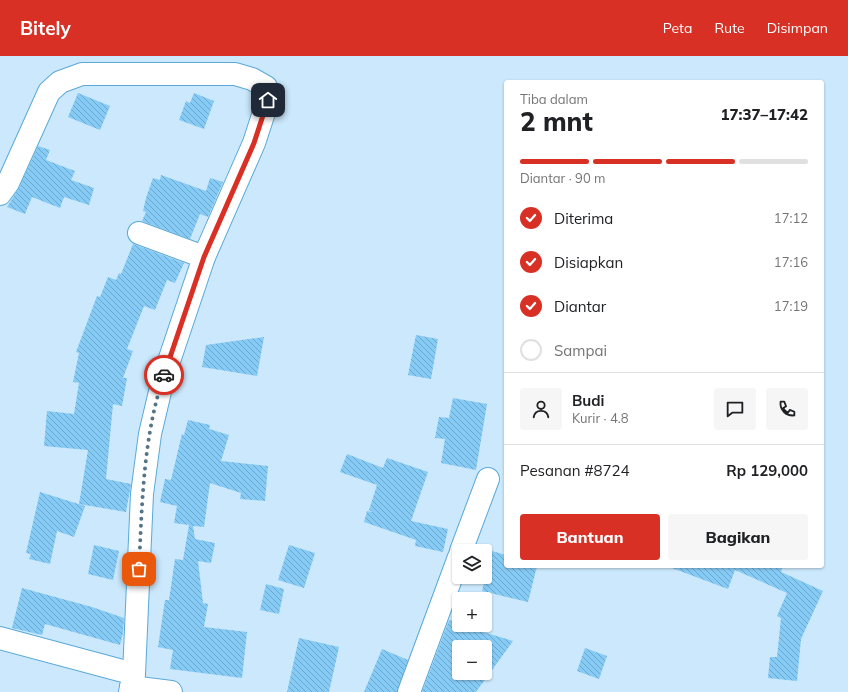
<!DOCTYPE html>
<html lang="id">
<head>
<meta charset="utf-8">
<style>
  body { margin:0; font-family:Mulish,sans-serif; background:#f6f6f6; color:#202124; height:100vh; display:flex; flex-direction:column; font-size:15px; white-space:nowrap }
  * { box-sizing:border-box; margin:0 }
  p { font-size:13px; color:#757577 }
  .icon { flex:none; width:22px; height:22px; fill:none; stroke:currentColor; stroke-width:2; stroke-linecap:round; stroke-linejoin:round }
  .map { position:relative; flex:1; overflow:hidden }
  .side { position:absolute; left:504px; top:24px; width:320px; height:488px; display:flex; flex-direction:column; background:#fff; border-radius:4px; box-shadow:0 1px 3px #0004 }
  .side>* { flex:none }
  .buttons { position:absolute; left:452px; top:488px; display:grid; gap:8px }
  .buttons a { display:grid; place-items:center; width:40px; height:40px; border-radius:4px; background:#fff; box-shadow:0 1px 3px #0004; font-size:20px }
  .pin { position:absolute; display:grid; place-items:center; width:34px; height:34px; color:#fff; margin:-17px; border-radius:8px; box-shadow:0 2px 6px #0006 }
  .courier { position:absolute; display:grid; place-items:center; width:40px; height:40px; margin:-20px; border:3px solid #d93025; border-radius:50%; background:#fff; color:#222; box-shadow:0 1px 5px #0007 }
  .summary em { font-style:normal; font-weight:800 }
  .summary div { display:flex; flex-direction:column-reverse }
  .summary { display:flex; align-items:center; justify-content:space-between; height:68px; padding:0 16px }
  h1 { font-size:26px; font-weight:800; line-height:30px }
  .bar { display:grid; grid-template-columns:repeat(4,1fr); gap:6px 4px; align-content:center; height:48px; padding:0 16px }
  .bar i { height:5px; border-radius:3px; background:#e0e0e0 }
  .bar .active { background:#d93025 }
  .bar p { grid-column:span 4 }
  .line { display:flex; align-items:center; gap:10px; padding:0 16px; border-top:1px solid #e0e0e0 }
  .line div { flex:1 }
  .round { display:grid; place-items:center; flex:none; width:42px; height:42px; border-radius:4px; background:#f6f6f6 }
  ol { padding:0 16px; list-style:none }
  li { display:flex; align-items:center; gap:12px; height:44px }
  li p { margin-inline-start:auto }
  li .icon { padding:4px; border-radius:50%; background:#d93025; color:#fff; stroke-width:4 }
  li:last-child { color:#757577 }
  li i { width:22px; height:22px; border:2px solid #e0e0e0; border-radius:50% }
  .action { display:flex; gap:8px; margin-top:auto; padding:8px 16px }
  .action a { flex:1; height:46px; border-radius:4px; background:#d93025; color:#fff; font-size:16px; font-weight:800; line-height:46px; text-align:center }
  .action a+a { background:#f6f6f6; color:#202124 }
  header { display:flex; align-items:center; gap:24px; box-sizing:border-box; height:56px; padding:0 20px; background:#d93025; color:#fff }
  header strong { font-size:19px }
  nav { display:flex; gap:22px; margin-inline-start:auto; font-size:14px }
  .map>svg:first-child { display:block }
</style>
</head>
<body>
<header>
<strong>Bitely</strong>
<nav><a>Peta</a><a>Rute</a><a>Disimpan</a></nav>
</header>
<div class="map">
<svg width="848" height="636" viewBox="0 0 848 636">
  <defs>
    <pattern id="building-back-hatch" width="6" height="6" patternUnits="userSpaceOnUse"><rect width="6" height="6" fill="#86cbf6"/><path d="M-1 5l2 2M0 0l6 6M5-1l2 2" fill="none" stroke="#6ca6c9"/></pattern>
  </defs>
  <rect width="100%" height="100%" fill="#cbe8fc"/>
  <g fill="url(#building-back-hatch)" fill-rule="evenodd">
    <path d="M78 37 110 50 100 74 68 61Z"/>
    <path d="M194 37 214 45 204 73 179 64 186 45 190 47Z"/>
    <path d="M38 90 50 94 46 104 75 115 71 124 94 132 89 149 64 141 60 152 32 141 25 158 7 151 19 132Z"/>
    <path d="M161 119 206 135 210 122 223 126 208 161 200 158 190 183 142 165 146 156 143 155 146 142 153 122 160 124Z"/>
    <path d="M133 188 184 207 175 227 167 224 155 254 144 250 127 293 133 295 123 322H127L122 350 113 348 106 423 131 428 126 456 79 448 88 394 44 390 47 355 74 358 79 327 73 326 79 297 76 296 97 240 100 241 108 221 116 224 119 217 121 218Z"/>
    <path d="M416 279 438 283 431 323 408 319Z"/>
    <path d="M264 281 257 320 202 311 206 289Z"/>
    <path d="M453 342 487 348 476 414 441 407 445 383 435 382 439 361 449 362Z"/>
    <path d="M188 364 210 369 209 373 229 379 221 405 268 410 265 445 240 443 241 437 210 427 204 471 193 470 195 483 215 487 211 507 198 505 203 547 208 548 204 571 247 576 242 622 170 613 173 594 158 591 165 544H169L175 503 183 504 189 469 174 467 177 450 160 446 165 423 171 424 182 378 184 379Z"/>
    <path d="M347 398 383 412 387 402 428 416 411 465 448 473 443 496 415 490 416 484 364 466 367 455 373 456 369 454 377 429 340 416Z"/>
    <path d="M40 436 85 450 74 481 57 475 50 508 29 503 31 498 26 497Z"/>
    <path d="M94 489 119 495 113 524 88 518Z"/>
    <path d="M289 489 315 497 304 532 278 524Z"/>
    <path d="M492 495 506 499V510H537L528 546 482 535Z"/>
    <path d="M673 510H783L781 516 823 535 801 583 797 625 768 622 770 601H777L781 562 777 560 787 537 735 514 728 533 672 512Z"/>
    <path d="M266 528 284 533 279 558 260 554Z"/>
    <path d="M22 532 92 551 124 562 123 577 120 589 45 568 42 579 12 572Z"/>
    <path d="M449 564 459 567V569L513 585 476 636H422ZM459 591H485V617H459Z"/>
    <path d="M299 582 339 591 329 636H287Z"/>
    <path d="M585 592 607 600 599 623 577 615Z"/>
    <path d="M382 593 408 604 397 636H364Z"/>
  </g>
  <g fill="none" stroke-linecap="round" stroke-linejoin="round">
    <g stroke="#5aa9d8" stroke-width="24">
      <g id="minor">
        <path d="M0 138 8 127 49 36 60 26 82 18H235L252 23 266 31 268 44 254 87 204 201 163 323 150 378 142 438 134 618 130 636"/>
        <path d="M139 177 204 201"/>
        <path d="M461 495 488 423"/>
        <path d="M0 582 134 618"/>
        <path d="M131 631 171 636"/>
        <path d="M409 636 459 501"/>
      </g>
    </g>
    <use href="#minor" stroke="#fff" stroke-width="22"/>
  </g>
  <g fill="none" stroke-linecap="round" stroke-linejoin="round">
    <path stroke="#557488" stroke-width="4" stroke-dasharray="0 7.2" d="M139 513C142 448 143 381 164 319"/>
    <path stroke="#d93025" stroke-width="5" d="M164 319 204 201 254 87 268 44"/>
  </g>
</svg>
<div class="buttons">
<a><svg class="icon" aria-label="layers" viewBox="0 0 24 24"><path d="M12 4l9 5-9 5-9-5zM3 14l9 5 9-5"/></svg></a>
<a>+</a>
<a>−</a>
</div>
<div class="pin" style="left:139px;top:513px;background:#ea580c"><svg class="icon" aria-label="bag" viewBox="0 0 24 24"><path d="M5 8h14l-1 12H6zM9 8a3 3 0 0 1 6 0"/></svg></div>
<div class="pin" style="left:268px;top:44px;background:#1f2937"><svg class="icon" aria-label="home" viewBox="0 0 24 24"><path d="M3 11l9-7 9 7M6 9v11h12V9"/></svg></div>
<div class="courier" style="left:164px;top:319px"><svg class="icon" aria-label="car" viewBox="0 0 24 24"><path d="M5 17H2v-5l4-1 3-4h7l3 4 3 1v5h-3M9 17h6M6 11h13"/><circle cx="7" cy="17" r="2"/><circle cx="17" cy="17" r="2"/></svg></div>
<section class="side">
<div class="summary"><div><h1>2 mnt</h1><p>Tiba dalam</p></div><em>17:37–17:42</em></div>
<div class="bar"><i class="active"></i><i class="active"></i><i class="active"></i><i></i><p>Diantar · 90 m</p></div>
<ol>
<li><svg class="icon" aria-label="check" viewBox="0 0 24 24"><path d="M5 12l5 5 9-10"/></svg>Diterima<p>17:12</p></li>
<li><svg class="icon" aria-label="check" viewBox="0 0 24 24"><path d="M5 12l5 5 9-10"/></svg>Disiapkan<p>17:16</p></li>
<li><svg class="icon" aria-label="check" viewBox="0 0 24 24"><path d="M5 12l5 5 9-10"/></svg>Diantar<p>17:19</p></li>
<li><i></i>Sampai</li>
</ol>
<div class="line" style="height:72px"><a class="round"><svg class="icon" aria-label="person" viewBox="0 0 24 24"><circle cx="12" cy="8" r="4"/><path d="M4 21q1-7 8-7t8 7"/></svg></a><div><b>Budi</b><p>Kurir · 4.8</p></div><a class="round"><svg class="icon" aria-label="chat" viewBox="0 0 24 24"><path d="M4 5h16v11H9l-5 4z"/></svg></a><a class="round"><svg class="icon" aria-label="phone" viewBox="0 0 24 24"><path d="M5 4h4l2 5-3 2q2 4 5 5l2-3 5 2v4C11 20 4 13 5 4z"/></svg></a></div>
<div class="line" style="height:52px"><div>Pesanan #8724</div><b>Rp 129,000</b></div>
<div class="action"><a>Bantuan</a><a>Bagikan</a></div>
</section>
</div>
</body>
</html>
